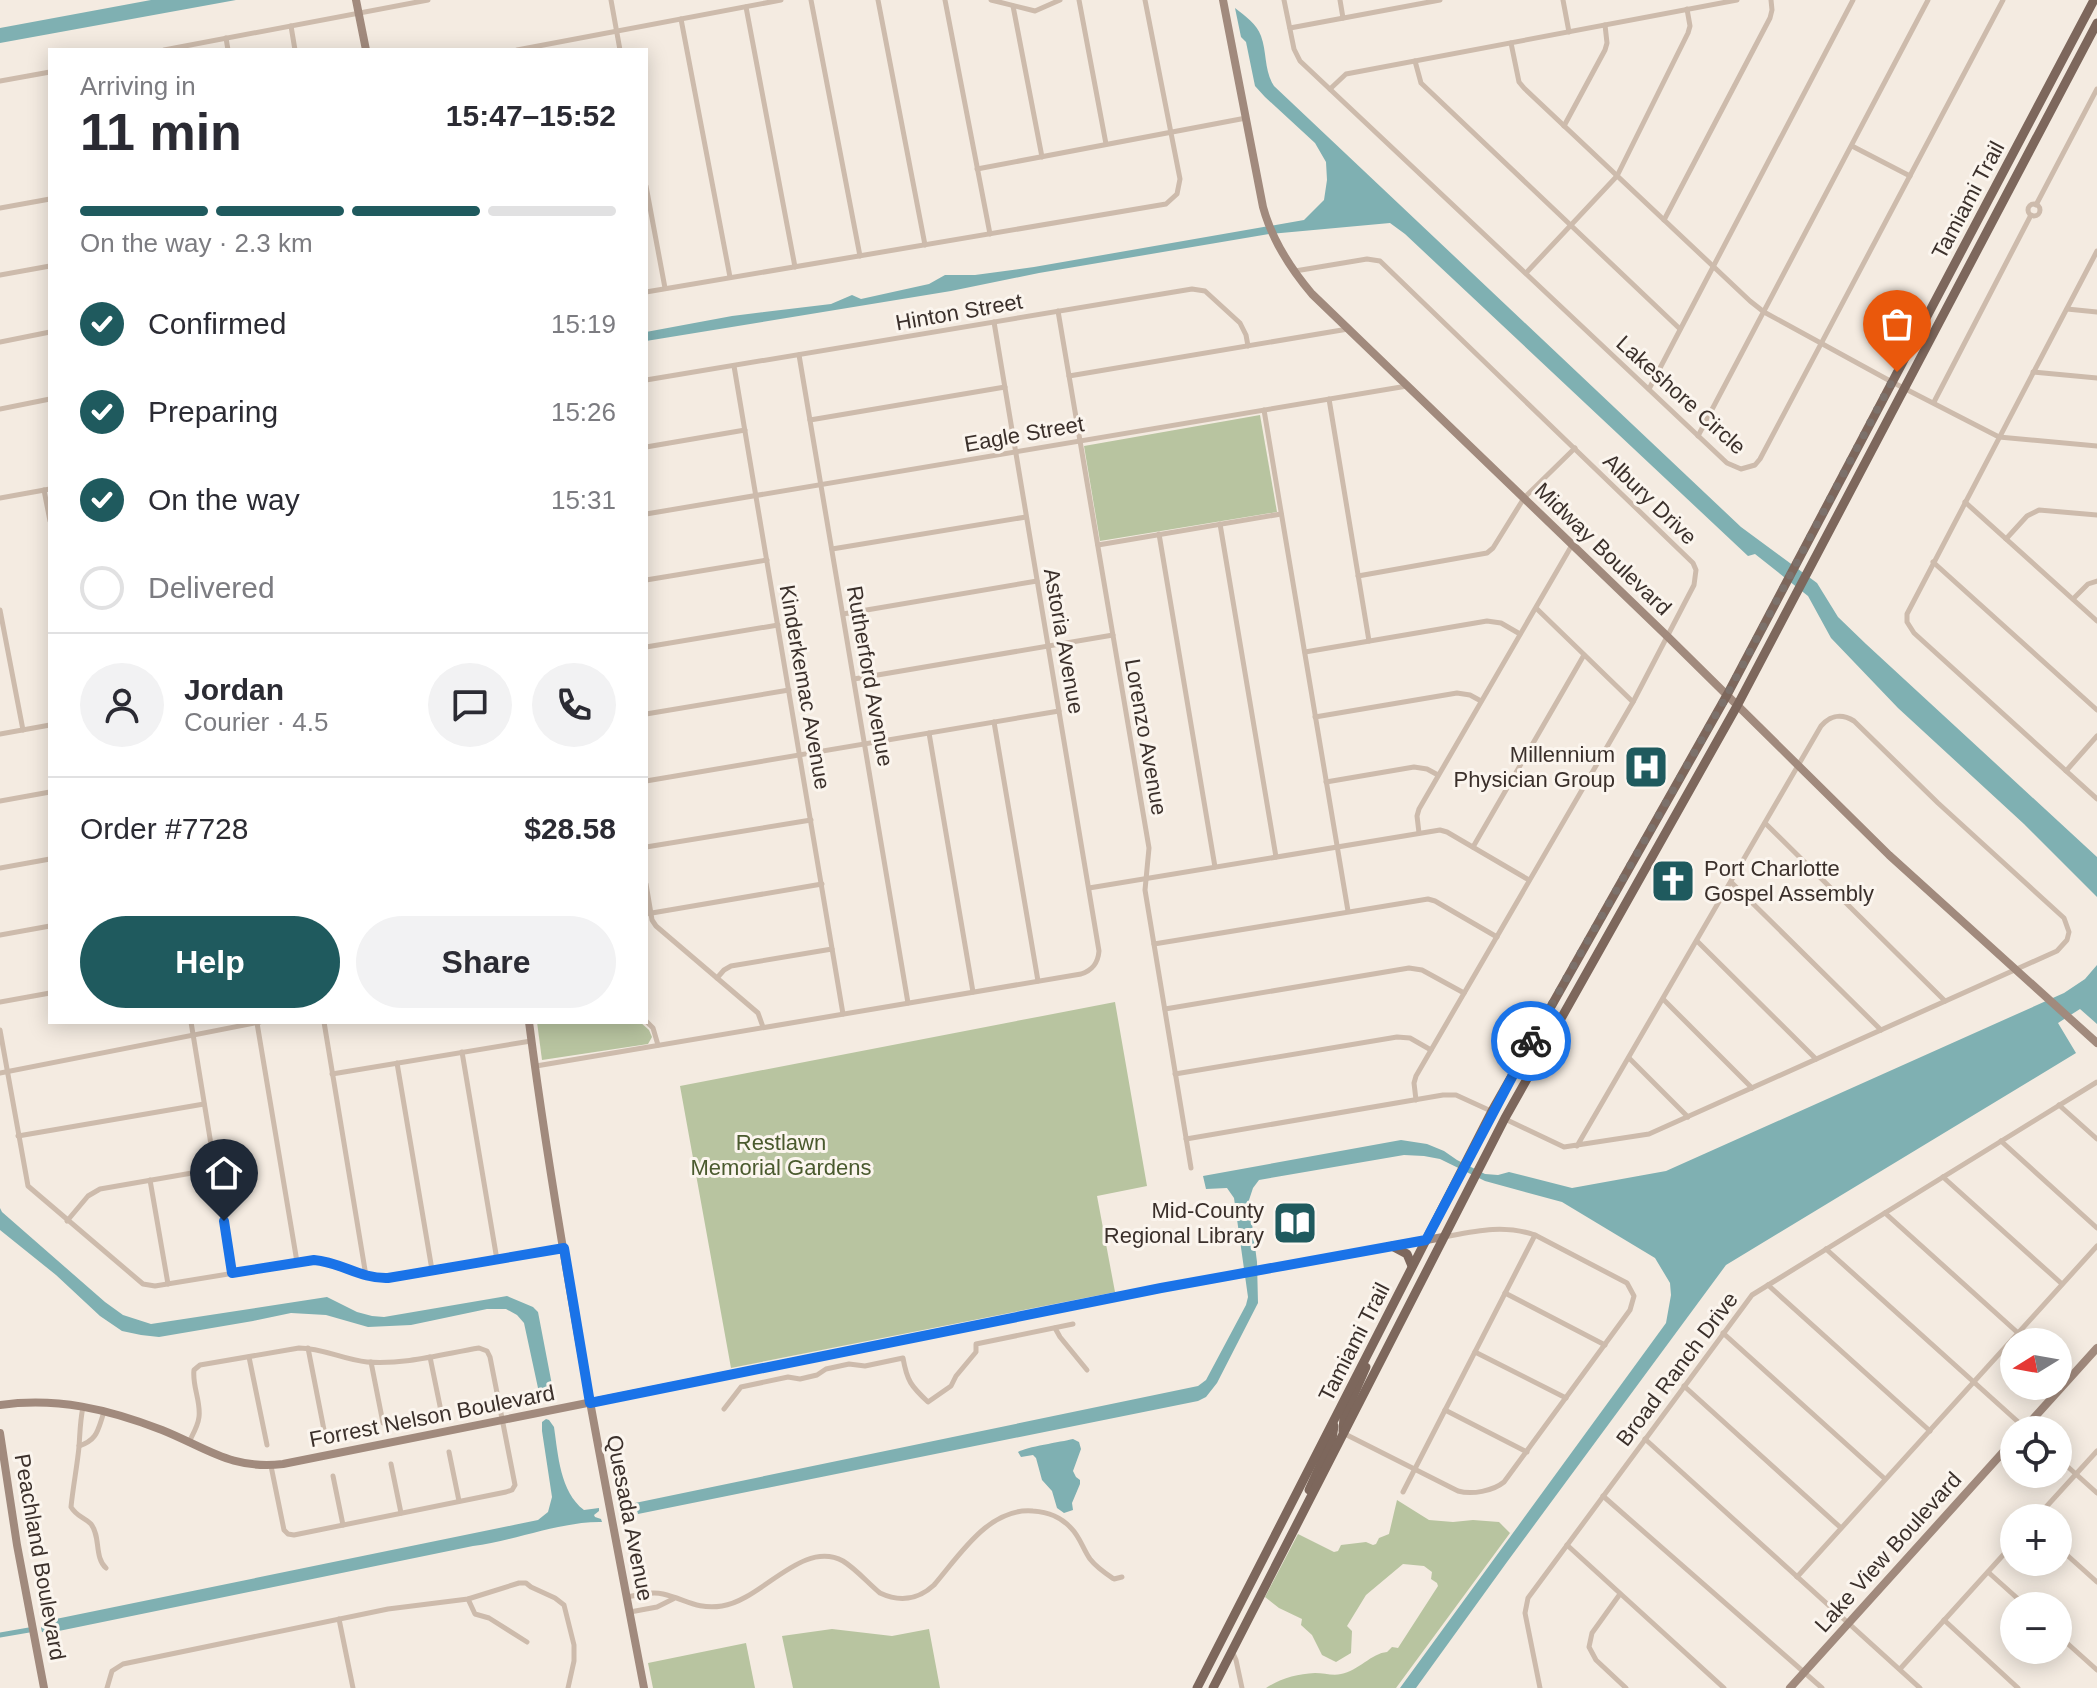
<!DOCTYPE html>
<html lang="en">
<head>
<meta charset="utf-8">
<style>
  body { margin:0; font-family:Arial,sans-serif; background:#f2f2f3; color:#2b2b33; height:100vh; display:flex; flex-direction:column; font-size:30px; white-space:nowrap }
  * { box-sizing:border-box; margin:0 }
  p { font-size:26px; color:#7c7c81 }
  .icon { flex:none; width:44px; height:44px; fill:none; stroke:currentColor; stroke-width:2; stroke-linecap:round; stroke-linejoin:round }
  .map { position:relative; flex:1; overflow:hidden }
  .panel { position:absolute; left:48px; top:48px; width:600px; height:976px; display:flex; flex-direction:column; background:#fff; border-radius:0px; box-shadow:0 4px 20px #0003 }
  .panel>* { flex:none }
  .needle { width:52px; rotate:259deg }
  .fabs { position:absolute; left:2000px; top:1328px; display:grid; gap:16px }
  .fabs a { display:grid; place-items:center; width:72px; height:72px; border-radius:50%; background:#fff; box-shadow:0 4px 20px #0003; font-size:40px }
  .pin { position:absolute; display:grid; place-items:center; width:68px; height:68px; color:#fff; margin:-82px -34px; border-radius:50% 50% 50% 0; rotate:-45deg; box-shadow:0 0 8px #0007 }
  .pin .icon { rotate:45deg }
  .courier { position:absolute; display:grid; place-items:center; width:80px; height:80px; margin:-40px; border:6px solid #1a73e8; border-radius:50%; background:#fff; color:#222; box-shadow:0 2px 10px #0007 }
  .headline em { font-style:normal; font-weight:800 }
  .headline div { display:flex; flex-direction:column-reverse }
  .headline { display:flex; align-items:center; justify-content:space-between; height:136px; padding:0 32px }
  h1 { font-size:52px; font-weight:800; line-height:60px }
  .bar { display:grid; grid-template-columns:repeat(4,1fr); gap:12px 8px; align-content:center; height:96px; padding:0 32px }
  .bar i { height:10px; border-radius:6px; background:#e1e1e2 }
  .bar .current { background:#1f5a5e }
  .bar p { grid-column:span 4 }
  .line { display:flex; align-items:center; gap:20px; padding:0 32px; border-top:2px solid #e1e1e2 }
  .line div { flex:1 }
  .round { display:grid; place-items:center; flex:none; width:84px; height:84px; border-radius:42px; background:#f2f2f3 }
  ol { padding:0 32px; list-style:none }
  li { display:flex; align-items:center; gap:24px; height:88px }
  li p { margin-inline-start:auto }
  li .icon { padding:8px; border-radius:50%; background:#1f5a5e; color:#fff; stroke-width:4 }
  li:last-child { color:#7c7c81 }
  li i { width:44px; height:44px; border:4px solid #e1e1e2; border-radius:50% }
  .cta { display:flex; gap:16px; margin-top:auto; padding:16px 32px }
  .cta a { flex:1; height:92px; border-radius:48px; background:#1f5a5e; color:#fff; font-size:32px; font-weight:800; line-height:92px; text-align:center }
  .cta a+a { background:#f2f2f3; color:#2b2b33 }
  .map>svg:first-child { display:block }
</style>
</head>
<body>
<div class="map">
<svg width="2097" height="1688" viewBox="0 0 2097 1688">
  <rect width="100%" height="100%" fill="#f4ebe1"/>
  <g fill="#b8c4a0">
    <path d="M1260 415 1277 512 1100 541 1084 446Z"/>
    <path d="M1115 1002 1147 1186 1097 1196 1115 1292 731 1368 680 1086Z"/>
    <path d="M537 1022H640L649 1030 652 1037 648 1044 542 1060Z"/>
    <path d="M1397 1500 1429 1520 1453 1522 1473 1520 1499 1522 1510 1533 1396 1688H1266C1281 1678 1297 1674 1315 1673 1324 1673 1333 1676 1341 1674 1358 1671 1372 1653 1387 1652L1392 1647 1398 1648 1438 1586 1437 1583 1431 1579 1432 1572 1424 1566 1403 1564 1366 1595 1347 1626 1352 1631 1351 1653 1336 1662 1322 1655 1312 1635 1301 1625 1302 1619 1279 1608 1265 1597 1298 1534 1334 1552 1338 1551 1341 1545 1366 1542 1373 1545 1376 1544 1379 1538 1389 1534Z"/>
    <path d="M832 1629 892 1636 929 1629 940 1688H793L782 1636Z"/>
    <path d="M746 1643 755 1688H653L648 1663Z"/>
  </g>
  <g fill="#7fb0b2">
    <path d="M151 0H236L0 43V28Z"/>
    <path d="M1235 8C1245 16 1257 24 1261 36 1267 52 1264 71 1274 86L1741 527 1817 583 1838 617 1866 644 2097 857V897L2024 824 1898 708 1831 638 1808 596 1755 554 1748 556 1405 234 1390 223 1269 234 1039 273 951 291 646 341V332L732 316 831 304 852 295 861 299 929 284 945 275H975L1034 267 1304 220 1324 200 1327 180 1326 162 1315 143 1265 97 1255 86 1246 42 1241 37Z"/>
    <path d="M2097 965V1024L2080 1009 2058 1023 2076 1053 1726 1265 1507 1562 1416 1688H1400L1666 1323 1671 1295 1670 1283 1655 1258 1562 1202 1485 1181 1440 1159 1424 1156 1404 1155 1259 1180 1253 1188 1249 1200 1257 1262 1258 1303 1217 1383 1206 1397 1198 1401 638 1514 635 1503 1198 1386 1206 1380 1246 1305 1248 1297 1234 1198 1227 1188 1206 1189 1203 1176 1401 1140 1427 1144 1444 1151 1457 1160 1485 1174 1498 1175 1509 1172 1572 1188 1666 1171 2064 993 2085 979Z"/>
    <path d="M0 1208 2 1212 105 1302 123 1315 151 1324 327 1297 357 1312 372 1316 384 1317 507 1296 533 1307 538 1312 552 1385 546 1390 540 1391 538 1388 524 1323 517 1315 506 1309H487L411 1325 368 1327 326 1315 291 1313 253 1321 159 1337 141 1335 122 1331 100 1316 56 1275 0 1230Z"/>
    <path d="M546 1419 549 1420 554 1427C558 1454 560 1492 584 1510L599 1508V1511L594 1515 595 1517 601 1519 602 1522C562 1521 514 1541 473 1546L49 1633 42 1632 41 1628 46 1621 538 1520 548 1512 552 1497 542 1431V1422Z"/>
    <path d="M1073 1439 1079 1442 1081 1449 1073 1471 1076 1477 1080 1480V1484L1072 1503 1073 1510 1064 1513 1057 1508 1052 1491 1042 1480 1036 1458 1033 1455 1021 1457 1018 1452C1026 1447 1061 1442 1073 1439Z"/>
  </g>
  <g fill="none" stroke-linecap="round" stroke-linejoin="round">
    <path stroke="#7fb0b2" stroke-width="5" d="M0 1635 29 1630"/>
    <g stroke="#cdbbac" stroke-width="5">
      <path d="M611 0 620 50"/>
      <path d="M811 0 860 256"/>
      <path d="M878 0 925 245"/>
      <path d="M945 0 990 234"/>
      <path d="M991 0 1035 11 1060 0"/>
      <path d="M1079 0 1106 144"/>
      <path d="M1284 0 1294 49 1300 61 1727 463 1741 469 1755 465 1760 459 2003 0"/>
      <path d="M1340 0 1343 18"/>
      <path d="M1563 0 1569 32"/>
      <path d="M1013 6 1042 157"/>
      <path d="M746 7 795 267"/>
      <path d="M681 19 730 277"/>
      <path d="M291 26 295 50"/>
      <path d="M1290 28 1440 0"/>
      <path d="M226 38 228 50"/>
      <path d="M1511 43 1519 82 1524 88 1750 301 1764 312 1892 382 1999 437 2097 446"/>
      <path d="M164 50 428 0"/>
      <path d="M517 50 781 0"/>
      <path d="M1415 61 1421 83 1680 329"/>
      <path d="M0 81 50 72"/>
      <path d="M1330 89 1346 74 1737 0"/>
      <path d="M1564 126 1605 50 1607 43 1605 25"/>
      <path d="M1852 146 1910 176"/>
      <path d="M977 169 1246 118"/>
      <path d="M646 186 665 288"/>
      <circle cx="2034" cy="210" r="6"/>
      <path d="M2036 205 2097 89"/>
      <path d="M0 208 50 199"/>
      <path d="M1664 220 1770 18 1772 10 1771 0"/>
      <path d="M2097 251 1907 614V622L1914 633 2097 799"/>
      <path d="M1295 271 1367 259 1380 261 1693 563 1696 570 1694 585 1633 702 1416 1076 1414 1083 1416 1100"/>
      <path d="M1526 273 1617 176 1688 33 1690 26 1687 9"/>
      <path d="M0 275 50 266"/>
      <path d="M646 292 1166 204 1177 194 1180 179 1145 0"/>
      <path d="M2067 309 2097 312"/>
      <path d="M1058 311 1149 848 1145 890 1191 1168"/>
      <path d="M0 342 50 332"/>
      <path d="M799 355 908 1003"/>
      <path d="M734 366 843 1014"/>
      <path d="M2033 372 2097 378"/>
      <path d="M1069 376 1348 329"/>
      <path d="M646 380 1192 289 1205 291 1240 323 1246 335 1248 346"/>
      <path d="M1649 389 1853 0"/>
      <path d="M1329 399 1369 641"/>
      <path d="M1934 402 2031 215"/>
      <path d="M0 409 50 399"/>
      <path d="M1264 410 1348 911"/>
      <path d="M810 420 1005 387"/>
      <path d="M1698 436 1928 0"/>
      <path d="M646 447 745 430"/>
      <path d="M44 490 50 521"/>
      <path d="M0 498 50 489"/>
      <path d="M1965 502 2097 621"/>
      <path d="M646 514 1407 386"/>
      <path d="M1220 524 1276 857"/>
      <path d="M1159 534 1215 867"/>
      <path d="M2006 539 2027 516 2039 510 2097 515"/>
      <path d="M1098 545 1281 514"/>
      <path d="M832 549 1026 517"/>
      <path d="M1933 562 2097 710"/>
      <path d="M1358 576 1487 553 1493 548 1524 498 1575 448"/>
      <path d="M646 580 767 560"/>
      <path d="M2073 599 2088 584 2097 581"/>
      <path d="M1536 608 1633 702"/>
      <path d="M0 610 23 730"/>
      <path d="M843 614 1037 581"/>
      <path d="M646 647 778 625"/>
      <path d="M1305 652 1487 621 1501 623 1520 634"/>
      <path d="M854 679 1113 635"/>
      <path d="M646 714 789 690"/>
      <path d="M1315 717 1457 693 1470 695 1481 701"/>
      <path d="M994 722 1038 981"/>
      <path d="M929 733 973 992"/>
      <path d="M0 734 50 725"/>
      <path d="M2066 771 2097 736"/>
      <path d="M646 781 1059 711"/>
      <path d="M1326 782 1414 767 1427 769 1438 775"/>
      <path d="M0 801 50 792"/>
      <path d="M1765 823 1945 1001"/>
      <path d="M1419 833 1417 816 1419 809 1572 545"/>
      <path d="M646 847 811 820"/>
      <path d="M1473 847 1584 655"/>
      <path d="M0 868 50 859"/>
      <path d="M1731 882 1881 1030"/>
      <path d="M646 884 652 920 656 926 758 1013 763 1027"/>
      <path d="M1089 888 1440 830 1447 832 1529 880"/>
      <path d="M646 914 822 884"/>
      <path d="M0 935 50 926"/>
      <path d="M1697 941 1816 1059"/>
      <path d="M1154 944 1428 899 1435 901 1497 937"/>
      <path d="M717 978 724 970 731 966 832 949"/>
      <path d="M1663 999 1752 1088"/>
      <path d="M0 1002 50 993"/>
      <path d="M1165 1009 1409 968 1422 970 1464 993"/>
      <path d="M646 1021 653 1028 658 1045"/>
      <path d="M191 1022 232 1273"/>
      <path d="M324 1022 366 1276"/>
      <path d="M257 1023 297 1262"/>
      <path d="M0 1030 28 1186 143 1284 155 1286 314 1260C341 1262 360 1279 388 1278L563 1248"/>
      <path d="M462 1052 497 1260"/>
      <path d="M1629 1058 1688 1117"/>
      <path d="M397 1063 432 1270"/>
      <path d="M536 1066 1081 974C1093 970 1098 963 1099 951L994 322"/>
      <path d="M0 1073 260 1022"/>
      <path d="M332 1074 531 1041"/>
      <path d="M1175 1074 1397 1037 1410 1038 1431 1050"/>
      <path d="M2059 1105 2097 1139"/>
      <path d="M1505 1119 1564 1147 1649 1134 2057 951 2067 940 2069 932 2064 918 1938 803 1854 721C1841 713 1831 715 1821 726L1577 1146"/>
      <path d="M18 1136 204 1104"/>
      <path d="M1186 1139 1443 1095H1456L1491 1111"/>
      <path d="M2001 1141 2097 1228"/>
      <path d="M1943 1177 2062 1284"/>
      <path d="M150 1180 168 1284"/>
      <path d="M1885 1213 2018 1333"/>
      <path d="M67 1221 88 1196 100 1189 215 1169"/>
      <path d="M1826 1249 2026 1429"/>
      <path d="M1768 1285 1930 1431"/>
      <path d="M1505 1293 1605 1345"/>
      <path d="M1055 1328 1060 1337 1087 1370"/>
      <path d="M1723 1333 1885 1479"/>
      <path d="M308 1348 325 1435"/>
      <path d="M1475 1352 1566 1398"/>
      <path d="M249 1357 267 1445"/>
      <path d="M430 1357 441 1411"/>
      <path d="M371 1362 383 1423"/>
      <path d="M1684 1386 1841 1528"/>
      <path d="M83 1407C80 1421 80 1433 79 1447 77 1467 73 1487 71 1507 77 1517 84 1517 91 1524 101 1537 94 1557 106 1568"/>
      <path d="M724 1409 741 1387 788 1377 800 1379 817 1375 826 1369 849 1364 865 1366 903 1358C907 1381 911 1386 928 1402L951 1386 956 1376 976 1352V1344L1073 1324"/>
      <path d="M1445 1410 1527 1452"/>
      <path d="M1343 1433 1458 1491C1472 1495 1493 1491 1504 1482L1630 1310 1634 1296 1627 1283 1535 1235C1504 1224 1475 1231 1444 1237"/>
      <path d="M1645 1439 1920 1688"/>
      <path d="M189 1442C193 1434 198 1426 199 1417 201 1401 192 1386 194 1370L200 1365 299 1348C323 1348 344 1360 367 1362 404 1365 443 1354 479 1348L487 1351 490 1357 515 1485 512 1490 506 1492 294 1535 288 1534 284 1530 271 1466"/>
      <path d="M79 1446C98 1440 98 1429 104 1412"/>
      <path d="M449 1452 459 1501"/>
      <path d="M2058 1458 2097 1493"/>
      <path d="M391 1464 401 1513"/>
      <path d="M333 1476 343 1525"/>
      <path d="M1403 1492 1535 1235"/>
      <path d="M1603 1496 1822 1688"/>
      <path d="M2036 1518 2097 1451"/>
      <path d="M1567 1545 1724 1688"/>
      <path d="M2058 1547 2097 1582"/>
      <path d="M1988 1572 2026 1606"/>
      <path d="M1797 1577 2097 1246"/>
      <path d="M1620 1594 1592 1633 1589 1647 1596 1660 1626 1688"/>
      <path d="M627 1597C638 1595 651 1591 663 1594 685 1599 697 1610 722 1606 762 1600 802 1539 843 1561 856 1569 868 1583 880 1593 899 1602 918 1600 934 1585 959 1556 989 1507 1033 1511 1048 1512 1060 1516 1071 1528 1080 1537 1083 1549 1090 1559 1097 1568 1105 1573 1114 1579L1122 1577"/>
      <path d="M468 1599 475 1614 489 1618 527 1642"/>
      <path d="M630 1612 657 1607 673 1599"/>
      <path d="M339 1619 353 1688"/>
      <path d="M1944 1620 2018 1688"/>
      <path d="M2058 1635 2097 1670"/>
      <path d="M1232 1651 1236 1660 1242 1688"/>
      <path d="M1900 1669 2014 1543"/>
      <path d="M107 1688 112 1671 123 1664 388 1609 468 1599 519 1583H526L531 1587 555 1598 564 1605 574 1645V1661L568 1688"/>
      <path d="M1540 1688 1525 1613 1528 1598 1752 1295 2097 1082"/>
    </g>
    <g stroke="#a18a7d" stroke-width="8">
      <path d="M356 0 366 50"/>
      <path d="M1223 0 1263 207C1272 240 1290 268 1312 294L1667 636 1889 855 2097 1043"/>
      <path d="M529 1022C558 1245 602 1467 644 1688"/>
      <path d="M0 1405C57 1397 108 1409 162 1430 207 1448 231 1470 283 1464L1161 1288 1443 1237"/>
      <path d="M2023 1430 2097 1348"/>
      <path d="M0 1433 17 1545 44 1688"/>
      <path d="M1790 1688 2014 1440"/>
    </g>
    <g stroke="#7d675c" stroke-width="9">
      <path d="M1392 1246 1407 1254 1412 1266"/>
      <path d="M1343 1431 1344 1417 1366 1367"/>
      <path d="M1309 1490 1332 1439 1334 1426"/>
      <path d="M1197 1688 1492 1111 1727 695 2094 0"/>
      <path d="M1213 1688 1505 1118 1737 706 2097 23"/>
    </g>
  </g>
  <g fill="none" stroke-linecap="round" stroke-linejoin="round">
    <path stroke="#7c716b" stroke-width="8" stroke-dasharray="0 14.4" d="M1531 1041 1727 695 1897 372"/>
    <path stroke="#1a73e8" stroke-width="10" d="M224 1221 232 1273 314 1260C341 1262 360 1279 388 1278L564 1248 590 1403 1161 1288 1426 1240 1531 1041"/>
  </g>
  <defs>
    <g id="hospital-square" transform="scale(2.3)"><rect x="-9" y="-9" width="18" height="18" rx="4" fill="#1f5a5e" stroke="#fbf5ee"/><path d="M-5-5h3v3.5h4V-5h3V5h-3V1.5h-4V5h-3Z" fill="#fff"/></g>
    <g id="church-square" transform="scale(2.3)"><rect x="-9" y="-9" width="18" height="18" rx="4" fill="#1f5a5e" stroke="#fbf5ee"/><path d="M-1.2-6h2.4v3.5h3.3v2.4h-3.3V6h-2.4V-.1h-3.3v-2.4h3.3Z" fill="#fff"/></g>
    <g id="library-square" transform="scale(2.3)"><rect x="-9" y="-9" width="18" height="18" rx="4" fill="#1f5a5e" stroke="#fbf5ee"/><path d="M-6-4Q-3-5.5-.7-3.5V5Q-3 3-6 4ZM6-4Q3-5.5 .7-3.5V5Q3 3 6 4Z" fill="#fff"/></g>
  </defs>
  <g fill-rule="evenodd">
    <use href="#hospital-square" x="1646" y="767"/>
    <use href="#church-square" x="1673" y="881"/>
    <use href="#library-square" x="1295" y="1223"/>
  </g>
  <g text-anchor="middle" dominant-baseline="central" stroke-width="6" stroke-linejoin="round" paint-order="stroke">
    <g font-size="22" fill="#3b302b" stroke="#fbf5ee">
      <text transform="translate(1968 200) rotate(-62)">Tamiami Trail</text>
      <text transform="translate(959 312) rotate(-10)">Hinton Street</text>
      <text transform="translate(1681 395) rotate(42)">Lakeshore Circle</text>
      <text transform="translate(1024 434) rotate(-10)">Eagle Street</text>
      <text transform="translate(1650 499) rotate(44)">Albury Drive</text>
      <text transform="translate(1603 549) rotate(44)">Midway Boulevard</text>
      <text transform="translate(1064 641) rotate(80)">Astoria Avenue</text>
      <text transform="translate(870 676) rotate(80)">Rutherford Avenue</text>
      <text transform="translate(805 687) rotate(80)">Kinderkemac Avenue</text>
      <text transform="translate(1146 737) rotate(80)">Lorenzo Avenue</text>
      <text transform="translate(1354 1342) rotate(-63)">Tamiami Trail</text>
      <text transform="translate(1677 1369) rotate(-53)">Broad Ranch Drive</text>
      <text transform="translate(432 1416) rotate(-11)">Forrest Nelson Boulevard</text>
      <text transform="translate(630 1518) rotate(79)">Quesada Avenue</text>
      <text transform="translate(1888 1552) rotate(-48)">Lake View Boulevard</text>
      <text transform="translate(40 1557) rotate(80)">Peachland Boulevard</text>
    </g>
    <g font-size="22" fill="#3b302b" stroke="#fbf5ee" text-anchor="end">
      <text x="1615" y="754">Millennium<tspan x="1615" dy="25">Physician Group</tspan></text>
      <text x="1704" y="868" text-anchor="start">Port Charlotte<tspan x="1704" dy="25">Gospel Assembly</tspan></text>
      <text x="1264" y="1210">Mid-County<tspan x="1264" dy="25">Regional Library</tspan></text>
    </g>
    <g font-size="22" fill="#4a5a2e" stroke="#fbf5ee">
      <text x="781" y="1142">Restlawn<tspan x="781" dy="25">Memorial Gardens</tspan></text>
    </g>
  </g>
</svg>
<div class="fabs">
<a><svg class="needle" viewBox="-14 -14 28 28"><path d="M0-13l5 13h-10z" fill="#e53935"/><path d="M0 13l5-13h-10z" fill="#7c7c81"/></svg></a>
<a><svg class="icon" aria-label="locate" viewBox="0 0 24 24"><circle cx="12" cy="12" r="6"/><path d="M12 2v4M12 18v4M2 12h4M18 12h4"/></svg></a>
<a>+</a>
<a>−</a>
</div>
<div class="pin" style="left:1897px;top:372px;background:#ea580c"><svg class="icon" aria-label="bag" viewBox="0 0 24 24"><path d="M5 8h14l-1 12H6zM9 8a3 3 0 0 1 6 0"/></svg></div>
<div class="pin" style="left:224px;top:1221px;background:#1f2937"><svg class="icon" aria-label="home" viewBox="0 0 24 24"><path d="M3 11l9-7 9 7M6 9v11h12V9"/></svg></div>
<div class="courier" style="left:1531px;top:1041px"><svg class="icon" aria-label="bike" viewBox="0 0 24 24"><circle cx="6" cy="16" r="4"/><circle cx="18" cy="16" r="4"/><path d="M6 16l4-8h5l3 8M10 8l3 8H6M13 5h3"/></svg></div>
<section class="panel">
<div class="headline"><div><h1>11 min</h1><p>Arriving in</p></div><em>15:47–15:52</em></div>
<div class="bar"><i class="current"></i><i class="current"></i><i class="current"></i><i></i><p>On the way · 2.3 km</p></div>
<ol>
<li><svg class="icon" aria-label="check" viewBox="0 0 24 24"><path d="M5 12l5 5 9-10"/></svg>Confirmed<p>15:19</p></li>
<li><svg class="icon" aria-label="check" viewBox="0 0 24 24"><path d="M5 12l5 5 9-10"/></svg>Preparing<p>15:26</p></li>
<li><svg class="icon" aria-label="check" viewBox="0 0 24 24"><path d="M5 12l5 5 9-10"/></svg>On the way<p>15:31</p></li>
<li><i></i>Delivered</li>
</ol>
<div class="line" style="height:144px"><a class="round"><svg class="icon" aria-label="person" viewBox="0 0 24 24"><circle cx="12" cy="8" r="4"/><path d="M4 21q1-7 8-7t8 7"/></svg></a><div><b>Jordan</b><p>Courier · 4.5</p></div><a class="round"><svg class="icon" aria-label="chat" viewBox="0 0 24 24"><path d="M4 5h16v11H9l-5 4z"/></svg></a><a class="round"><svg class="icon" aria-label="phone" viewBox="0 0 24 24"><path d="M5 4h4l2 5-3 2q2 4 5 5l2-3 5 2v4C11 20 4 13 5 4z"/></svg></a></div>
<div class="line" style="height:104px"><div>Order #7728</div><b>$28.58</b></div>
<div class="cta"><a>Help</a><a>Share</a></div>
</section>
</div>
</body>
</html>
